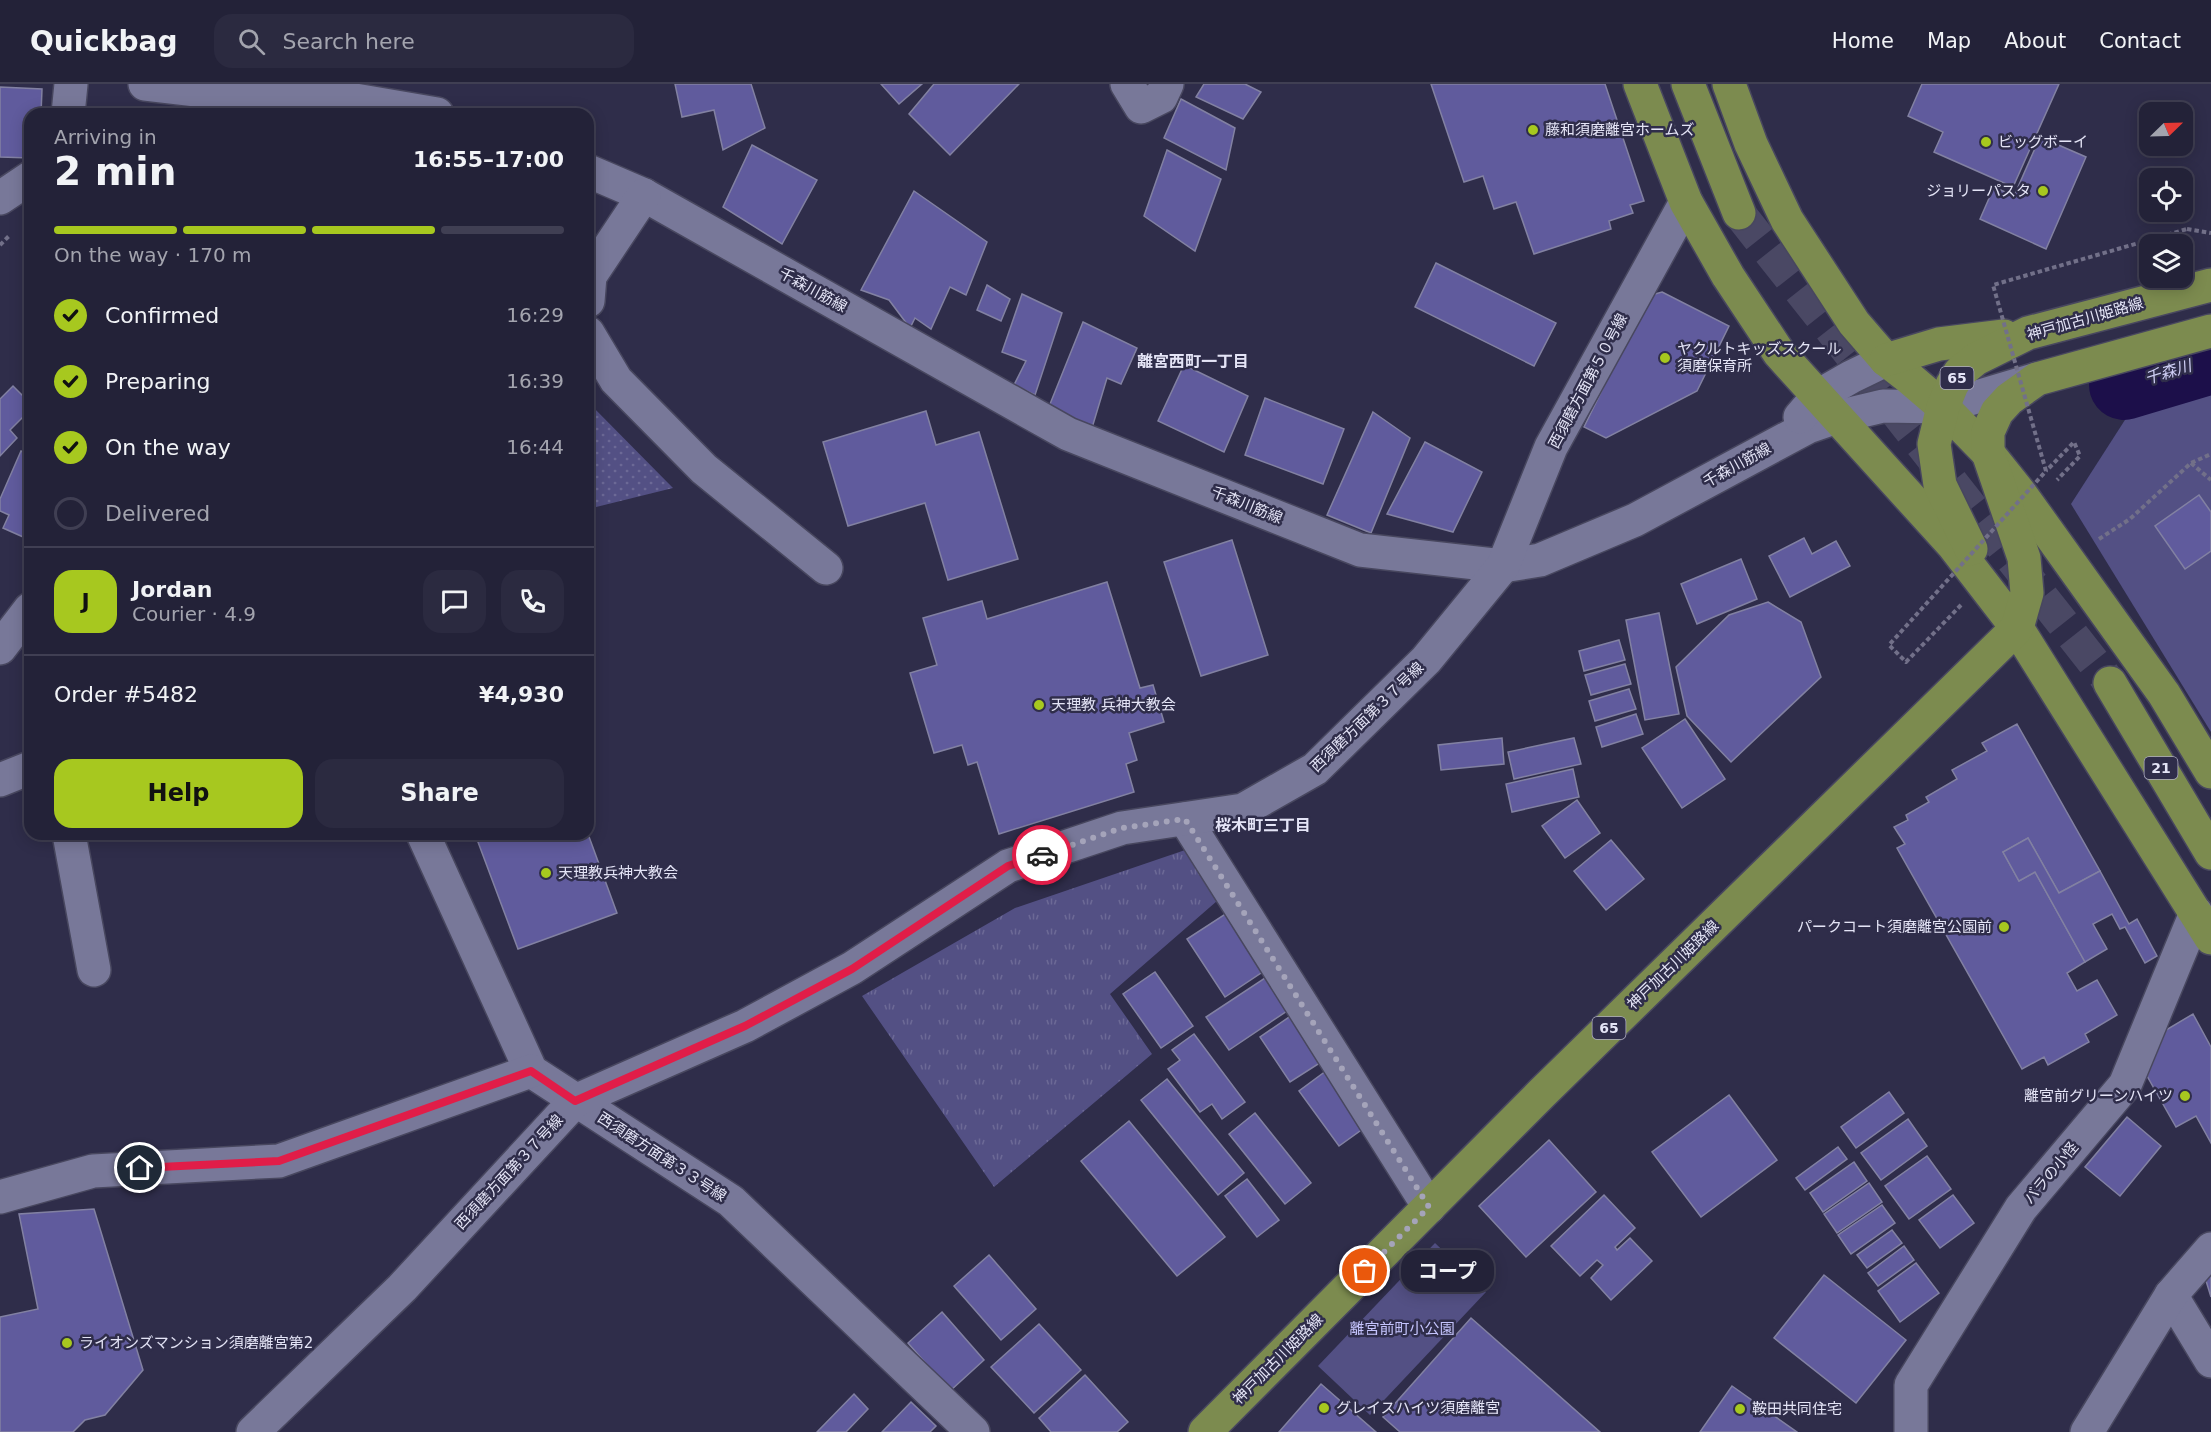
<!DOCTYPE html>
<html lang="en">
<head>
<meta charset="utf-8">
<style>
  body { margin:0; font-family:"DejaVu Sans","Noto Sans JP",sans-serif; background:#2b2a40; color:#f1f3f6; height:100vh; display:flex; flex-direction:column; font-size:22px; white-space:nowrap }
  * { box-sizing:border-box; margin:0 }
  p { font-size:20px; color:#a3a4ae }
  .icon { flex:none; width:33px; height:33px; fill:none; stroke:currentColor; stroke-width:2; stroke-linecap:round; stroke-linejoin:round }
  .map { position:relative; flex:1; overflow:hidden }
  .sheet { position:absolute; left:24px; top:24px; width:570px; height:732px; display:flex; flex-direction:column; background:#232238; border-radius:18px; box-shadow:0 3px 15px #0003,0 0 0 2px #403f53 }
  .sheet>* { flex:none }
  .needle { width:39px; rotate:67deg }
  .fabs { position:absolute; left:2139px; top:18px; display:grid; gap:12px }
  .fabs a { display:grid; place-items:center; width:54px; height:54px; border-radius:12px; background:#232238; box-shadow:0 3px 15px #0003,0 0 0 2px #403f53; font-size:30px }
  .pin { position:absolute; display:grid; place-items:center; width:51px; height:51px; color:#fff; margin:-26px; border:3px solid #fff; border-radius:50%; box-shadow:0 2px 6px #0007 }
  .courier { position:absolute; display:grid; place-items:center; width:60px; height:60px; margin:-30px; border:4px solid #e11d48; border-radius:50%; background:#fff; color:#222; box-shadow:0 2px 8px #0007 }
  .bubble { position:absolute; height:42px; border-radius:18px; background:#232238; box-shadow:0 3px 15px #0003,0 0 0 2px #403f53; font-size:20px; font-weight:700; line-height:42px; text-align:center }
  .head em { font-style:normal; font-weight:700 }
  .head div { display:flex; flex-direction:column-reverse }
  .head { display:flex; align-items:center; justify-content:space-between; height:102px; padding:0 30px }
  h1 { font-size:39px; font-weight:700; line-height:45px }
  .bar { display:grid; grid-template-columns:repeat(4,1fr); gap:9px 6px; align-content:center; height:72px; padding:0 30px }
  .bar i { height:8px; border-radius:4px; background:#403f53 }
  .bar .on { background:#a7c81f }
  .bar p { grid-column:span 4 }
  .line { display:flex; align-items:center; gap:15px; padding:0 30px; border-top:2px solid #403f53 }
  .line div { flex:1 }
  .round { display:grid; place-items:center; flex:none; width:63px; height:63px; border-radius:18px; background:#2b2a40 }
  ol { padding:0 30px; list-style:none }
  li { display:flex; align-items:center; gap:18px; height:66px }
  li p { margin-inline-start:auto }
  li .icon { padding:6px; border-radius:50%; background:#a7c81f; color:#111; stroke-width:4 }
  li:last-child { color:#a3a4ae }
  li i { width:33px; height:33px; border:3px solid #403f53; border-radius:50% }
  .cta { display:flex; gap:12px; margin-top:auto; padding:12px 30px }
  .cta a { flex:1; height:69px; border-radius:18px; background:#a7c81f; color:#111; font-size:24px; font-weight:700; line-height:69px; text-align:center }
  .cta a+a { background:#2b2a40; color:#f1f3f6 }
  header { display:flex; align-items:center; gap:36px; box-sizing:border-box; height:84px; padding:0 30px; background:#232238; border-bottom:2px solid #403f53 }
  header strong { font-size:28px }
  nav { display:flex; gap:33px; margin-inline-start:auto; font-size:21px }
  .search { width:420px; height:54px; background:#2b2a40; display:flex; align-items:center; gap:15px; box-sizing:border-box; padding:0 21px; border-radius:18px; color:#a3a4ae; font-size:22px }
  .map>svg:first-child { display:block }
</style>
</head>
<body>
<header>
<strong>Quickbag</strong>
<div class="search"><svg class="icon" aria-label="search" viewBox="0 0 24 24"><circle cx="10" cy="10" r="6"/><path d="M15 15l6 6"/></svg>Search here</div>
<nav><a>Home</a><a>Map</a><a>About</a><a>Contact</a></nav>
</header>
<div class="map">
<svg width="2211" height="1348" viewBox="0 0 2211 1348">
  <defs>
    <pattern id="grass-tufts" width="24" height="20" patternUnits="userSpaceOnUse" patternTransform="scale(1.5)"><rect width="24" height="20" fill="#535084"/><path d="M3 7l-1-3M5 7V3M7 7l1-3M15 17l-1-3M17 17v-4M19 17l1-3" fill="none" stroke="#6c6996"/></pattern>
    <pattern id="garden-dots" width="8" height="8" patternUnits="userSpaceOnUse" patternTransform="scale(1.5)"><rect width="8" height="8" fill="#535084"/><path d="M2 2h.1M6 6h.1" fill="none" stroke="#6c6996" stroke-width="1.8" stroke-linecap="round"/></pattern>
  </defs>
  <rect width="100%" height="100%" fill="#2f2d4a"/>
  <path fill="url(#grass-tufts)" d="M1194 763 1225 810 1110 910 1152 970 994 1103 862 912 1015 824Z"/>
  <g fill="#535084">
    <path d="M2211 298V648L2071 420 2132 325Z"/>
    <path d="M1435 1159 1486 1208 1370 1331 1318 1282Z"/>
  </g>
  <path fill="url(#garden-dots)" d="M588 318 673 404 588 425Z"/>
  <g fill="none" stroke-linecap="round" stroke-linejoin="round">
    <path stroke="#1c0f4a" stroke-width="70" d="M2124 301 2211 275"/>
  </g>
  <g fill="#605b9d" stroke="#8281a2" stroke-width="1.5">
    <path d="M675 0H751L765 44 723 66 714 26 682 33Z"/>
    <path d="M881 0H922L899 20Z"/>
    <path d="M934 0H1019L950 71 909 30Z"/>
    <path d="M1204 0H1245L1261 8 1243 35 1196 13Z"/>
    <path d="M1431 0H1605L1644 117 1630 121 1633 129 1609 137 1611 145 1534 170 1516 118 1494 125 1483 92 1464 98Z"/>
    <path d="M1922 0H2059L2013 103 1934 68 1943 48 1908 32Z"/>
    <path d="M0 3 42 5 41 30H30V74L0 73Z"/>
    <path d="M1181 15 1235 44 1226 86 1164 54Z"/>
    <path d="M2040 53 2086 73 2046 165 1980 135 1994 103 2014 112Z"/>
    <path d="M752 61 817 96 782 160 723 123Z"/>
    <path d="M1167 66 1221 95 1195 167 1144 132Z"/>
    <path d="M914 107 987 158 966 211 950 203 931 245 915 234 910 244 889 216 861 206Z"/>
    <path d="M1436 179 1556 239 1534 282 1415 223Z"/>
    <path d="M987 201 1010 215 1001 237 977 226Z"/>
    <path d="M1662 208 1729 242 1697 307 1606 354 1584 343 1648 212Z"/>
    <path d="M1022 210 1062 229 1035 311 1014 301 1026 277 1002 268Z"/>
    <path d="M1083 238 1137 264 1121 300 1107 294 1092 344 1048 325Z"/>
    <path d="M1184 281 1248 312 1224 368 1158 337Z"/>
    <path d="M13 302 30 319V326L10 346 17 354 0 372V315Z"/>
    <path d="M1265 314 1344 345 1323 400 1245 371Z"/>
    <path d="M926 327 936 361 979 348 1018 475 948 496 925 419 848 442 823 358Z"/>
    <path d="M1373 328 1410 354 1371 449 1327 431Z"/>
    <path d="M1425 358 1482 388 1453 448 1387 430Z"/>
    <path d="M21 367 30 371V456L3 444 9 431 0 427V415Z"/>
    <path d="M2199 411 2211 428V467L2185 485 2155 442Z"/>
    <path d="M1804 454 1812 470 1836 457 1850 482 1790 513 1769 472Z"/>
    <path d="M1232 456 1268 571 1201 592 1164 478Z"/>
    <path d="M1741 475 1757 515 1697 540 1681 500Z"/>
    <path d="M1107 498 1140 604 1153 601 1164 638 1129 649 1137 676 1126 680 1134 708 999 750 977 678 968 681 962 661 934 669 910 589 937 581 923 534 982 517 987 535Z"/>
    <path d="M1768 518 1801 538 1821 593 1731 678 1687 632 1676 583 1729 531Z"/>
    <path d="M1659 529 1679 630 1645 636 1626 536Z"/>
    <path d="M1619 556 1625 576 1584 587 1579 567Z"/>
    <path d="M1625 580 1631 600 1591 611 1585 591Z"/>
    <path d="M1629 605 1636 625 1595 637 1589 617Z"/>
    <path d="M1636 630 1643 650 1602 663 1596 643Z"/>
    <path d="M1685 635 1725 695 1682 724 1642 664Z"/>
    <path d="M2017 640 2100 787 2059 809 2028 754 2003 768 2019 797 2035 788 2085 878 2067 889 2077 907 2097 896 2117 931 2085 950 2089 958 2048 981 2044 973 2022 985 1897 764 1905 760 1894 743 1908 736 1906 731 1929 718 1926 713 1957 695 1952 686 1987 667 1982 659Z"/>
    <path d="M1502 654 1504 680 1441 686 1438 661Z"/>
    <path d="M1574 654 1581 680 1514 695 1508 668Z"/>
    <path d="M1573 685 1579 713 1512 728 1506 700Z"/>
    <path d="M1577 716 1600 749 1565 774 1542 742Z"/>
    <path d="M475 750H588L617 829 518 865Z"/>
    <path d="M2028 754 2059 809 2100 787 2129 840 2137 835 2157 872 2145 879 2125 843 2120 845 2112 830 2093 840 2107 865 2085 878 2035 788 2019 797 2003 768Z"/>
    <path d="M1611 756 1644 795 1606 826 1574 787Z"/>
    <path d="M1230 827 1267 885 1225 913 1187 855Z"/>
    <path d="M1155 888 1193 942 1161 964 1123 910Z"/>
    <path d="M1271 890 1293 923 1229 966 1206 933Z"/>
    <path d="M1295 929 1326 975 1290 998 1260 953Z"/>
    <path d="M2193 930 2211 963V1059L2196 1032 2176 1043 2147 992 2166 946Z"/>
    <path d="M1194 950 1245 1018 1222 1035 1212 1020 1200 1028 1168 985 1180 976 1172 966Z"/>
    <path d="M1330 984 1371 1039 1339 1062 1299 1007Z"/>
    <path d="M1167 995 1244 1089 1218 1111 1141 1016Z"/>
    <path d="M1889 1008 1904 1029 1856 1064 1841 1043Z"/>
    <path d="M1729 1011 1777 1076 1701 1133 1652 1068Z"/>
    <path d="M1255 1029 1311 1099 1285 1120 1229 1050Z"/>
    <path d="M2127 1033 2161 1062 2120 1112 2085 1083Z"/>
    <path d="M1908 1035 1927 1062 1881 1096 1861 1069Z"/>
    <path d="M1129 1037 1225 1153 1177 1192 1081 1077Z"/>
    <path d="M1549 1056 1596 1108 1526 1173 1479 1122Z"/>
    <path d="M1838 1063 1847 1075 1805 1106 1796 1094Z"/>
    <path d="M1927 1072 1951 1105 1909 1135 1885 1102Z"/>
    <path d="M1854 1078 1867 1097 1823 1128 1810 1109Z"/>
    <path d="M1247 1095 1279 1136 1257 1153 1225 1112Z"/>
    <path d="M1869 1099 1882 1118 1837 1149 1824 1130Z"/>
    <path d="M1604 1111 1635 1144 1615 1163 1617 1166 1630 1154 1652 1177 1611 1216 1591 1194 1603 1181 1597 1176 1580 1192 1551 1162Z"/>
    <path d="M1953 1111 1974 1139 1940 1164 1919 1136Z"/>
    <path d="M1882 1121 1895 1139 1851 1170 1838 1151Z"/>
    <path d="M94 1125 143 1286 105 1331 85 1336 73 1348H0V1233L38 1225 19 1130Z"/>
    <path d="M1892 1146 1902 1159 1867 1184 1857 1171Z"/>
    <path d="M1904 1162 1914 1176 1878 1202 1868 1189Z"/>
    <path d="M989 1171 1036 1225 1001 1256 954 1202Z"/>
    <path d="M1916 1179 1939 1209 1900 1238 1878 1207Z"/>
    <path d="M2211 1182V1213L2203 1187Z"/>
    <path d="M1824 1191 1906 1256 1856 1319 1774 1254Z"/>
    <path d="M942 1228 984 1276 950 1307 908 1259Z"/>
    <path d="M1471 1234 1600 1348H1400L1383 1333Z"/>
    <path d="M1039 1240 1081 1286 1034 1329 991 1283Z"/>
    <path d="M1085 1291 1128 1338 1117 1348H1051L1039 1334Z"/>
    <path d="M1321 1300 1376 1348H1279Z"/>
    <path d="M1732 1302 1797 1348H1700Z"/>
    <path d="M854 1310 868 1325 846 1348H817Z"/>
    <path d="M911 1318 936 1342 930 1348H882Z"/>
  </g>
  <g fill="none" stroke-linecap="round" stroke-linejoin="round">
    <path stroke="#4a4864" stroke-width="33" stroke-dasharray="33 16" stroke-linecap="butt" d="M1739 129 2110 599"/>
    <g stroke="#48475f" stroke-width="36">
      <g id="minor">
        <path d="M145 0 205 7 349 15 437 30"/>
        <path d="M1127 0 1141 23 1161 13 1167 0"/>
        <path d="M68 30 71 0"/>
        <path d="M588 87 644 111 1068 350 1360 466 1503 482 1540 476 1635 436 1808 343 1837 333 1883 322 1943 323 2037 295"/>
        <path d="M0 114 30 94"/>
        <path d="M588 217 590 192 644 111"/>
        <path d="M588 249 616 296 704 385 826 484"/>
        <path d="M1800 333 1818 312 1851 293 1886 276"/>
        <path d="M0 564 30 525"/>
        <path d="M0 696 30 684"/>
        <path d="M1185 735 1429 1123"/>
        <path d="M69 750 94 886"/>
        <path d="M423 750 531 987 731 1117 973 1348"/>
        <path d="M0 1113 93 1087 279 1077 531 987"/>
        <path d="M2171 1211 2211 1277"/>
        <path d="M253 1348 402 1204 575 1017 745 942 852 884 1008 782 1122 744 1243 726 1315 685 1426 576 1503 482 1551 363 1686 118"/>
        <path d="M1911 1348V1301L2021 1124 2125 1001 2196 829"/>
        <path d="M2087 1348 2171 1211 2211 1165"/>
      </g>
    </g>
    <g stroke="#48475f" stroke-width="36">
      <g id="major">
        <path d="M1640 0 1686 118 1728 192 1779 269 1953 461 2017 544 2211 854"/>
        <path d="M1688 0 1739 129"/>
        <path d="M1729 0 1751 60 1787 136 1854 239 1886 276 1908 293 1943 323 1988 369 2020 409 2164 610 2211 688"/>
        <path d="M1886 276 1939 260 2004 252"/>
        <path d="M1971 465 1940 401 1934 360 1943 323 1952 301 1960 288 1976 275 2028 249 2211 201"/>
        <path d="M2110 599 2211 769"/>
        <path d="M1205 1348 1541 1010 2017 544 2027 509 2024 474 1988 369V348L1997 328 2009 315 2037 295 2211 247"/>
      </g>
    </g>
    <g stroke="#727089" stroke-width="4" stroke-dasharray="4.5 3" stroke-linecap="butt">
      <path d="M2187 145 2211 149"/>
      <path d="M0 161 10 151"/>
      <path d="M2191 379 2211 396"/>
      <path d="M2049 384 2074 358 2080 372 2057 396"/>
      <path d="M2099 455 2130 435 2191 379 2211 370"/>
    </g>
    <use href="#minor" stroke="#787899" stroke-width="33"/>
    <use href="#major" stroke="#7c8b4f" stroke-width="33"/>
    <path stroke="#727089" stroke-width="4" stroke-dasharray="4.5 3" stroke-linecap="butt" d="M1961 521 1906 578 1889 561 2046 387 1993 201 2187 145"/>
  </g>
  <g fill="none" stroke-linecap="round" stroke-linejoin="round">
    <path stroke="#a5a4ba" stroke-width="6" stroke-dasharray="0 10.8" d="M1042 771 1122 744 1185 735 1429 1123 1365 1187"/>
    <path stroke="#e11d48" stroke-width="8" d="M140 1084 279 1077 531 987 575 1017 745 942 852 885 1008 782 1042 771"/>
  </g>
  <g fill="#a7c81f" stroke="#2f2d4a" stroke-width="2">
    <circle cx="1533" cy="46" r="6"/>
    <circle cx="1986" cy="58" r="6"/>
    <circle cx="2043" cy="107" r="6"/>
    <circle cx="1665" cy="274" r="6"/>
    <circle cx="1039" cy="621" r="6"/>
    <circle cx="546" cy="789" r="6"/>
    <circle cx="2004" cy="843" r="6"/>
    <circle cx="2185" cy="1012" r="6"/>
    <circle cx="67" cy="1259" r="6"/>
    <circle cx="1324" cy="1324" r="6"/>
    <circle cx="1740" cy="1325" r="6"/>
  </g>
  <g text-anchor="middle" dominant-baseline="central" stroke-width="5" stroke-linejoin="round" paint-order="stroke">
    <g fill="#2f2d4a" stroke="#aeadc2" stroke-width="1.5">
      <rect x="1940.5" y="283" width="33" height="22" rx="4.5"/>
      <rect x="2144.5" y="673" width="33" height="22" rx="4.5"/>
      <rect x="1592.5" y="933" width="33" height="22" rx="4.5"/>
    </g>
    <g font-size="14" font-weight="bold" fill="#e4e4f6">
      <text x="1957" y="294">65</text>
      <text x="2161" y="684">21</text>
      <text x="1609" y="944">65</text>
    </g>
    <g font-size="15" fill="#e4e4f6" stroke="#2f2d4a" text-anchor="start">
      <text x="1545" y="46">藤和須磨離宮ホームズ</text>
      <text x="1998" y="58">ビッグボーイ</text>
      <text x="2031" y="107" text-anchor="end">ジョリーパスタ</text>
      <text x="1677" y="265">ヤクルトキッズスクール<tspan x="1677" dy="17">須磨保育所</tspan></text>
      <text x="1051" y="621">天理教 兵神大教会</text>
      <text x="558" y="789">天理教兵神大教会</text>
      <text x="1992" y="843" text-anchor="end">パークコート須磨離宮公園前</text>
      <text x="2173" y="1012" text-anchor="end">離宮前グリーンハイツ</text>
      <text x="79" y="1259">ライオンズマンション須磨離宮第2</text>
      <text x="1336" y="1324">グレイスハイツ須磨離宮</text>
      <text x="1752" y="1325">鞍田共同住宅</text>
    </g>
    <g font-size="15" fill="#e4e4f6" stroke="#2f2d4a">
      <text transform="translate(813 206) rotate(29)">千森川筋線</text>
      <text transform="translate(2085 235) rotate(-16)">神戸加古川姫路線</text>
      <text transform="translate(1588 297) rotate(-62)">西須磨方面第５０号線</text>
      <text transform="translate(1737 381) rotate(-29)">千森川筋線</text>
      <text transform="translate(1247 421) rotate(22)">千森川筋線</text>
      <text transform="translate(1367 633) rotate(-44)">西須磨方面第３７号線</text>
      <text transform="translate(1673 881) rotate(-44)">神戸加古川姫路線</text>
      <text transform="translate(662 1073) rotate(33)">西須磨方面第３３号線</text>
      <text transform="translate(509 1088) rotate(-47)">西須磨方面第３７号線</text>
      <text transform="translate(2051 1089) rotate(-50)">バラの小怪</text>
      <text transform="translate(1278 1275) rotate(-45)">神戸加古川姫路線</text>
    </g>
    <g font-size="15" fill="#c5c4fd" stroke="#2f2d4a">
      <text x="1402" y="1245">離宮前町小公園</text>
    </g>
    <g font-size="16" font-weight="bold" fill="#e4e4f6" stroke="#2f2d4a">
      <text x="1193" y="277">離宮西町一丁目</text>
      <text x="1263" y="741">桜木町三丁目</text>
    </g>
    <g font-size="16" font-style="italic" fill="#cfcff5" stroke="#2f2d4a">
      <text transform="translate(2168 288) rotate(-17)">千森川</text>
    </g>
  </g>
</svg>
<div class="fabs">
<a><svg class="needle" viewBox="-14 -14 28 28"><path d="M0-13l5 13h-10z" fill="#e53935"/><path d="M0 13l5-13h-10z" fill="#a3a4ae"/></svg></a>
<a><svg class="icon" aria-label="locate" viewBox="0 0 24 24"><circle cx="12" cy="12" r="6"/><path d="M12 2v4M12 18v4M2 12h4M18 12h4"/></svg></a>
<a><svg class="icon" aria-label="layers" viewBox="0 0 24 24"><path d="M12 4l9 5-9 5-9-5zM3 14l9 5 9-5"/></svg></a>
</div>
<div class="pin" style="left:1365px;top:1187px;background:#ea580c"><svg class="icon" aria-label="bag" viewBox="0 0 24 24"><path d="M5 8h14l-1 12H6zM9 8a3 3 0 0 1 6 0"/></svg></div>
<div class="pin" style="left:140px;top:1084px;background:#1f2937"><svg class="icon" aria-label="home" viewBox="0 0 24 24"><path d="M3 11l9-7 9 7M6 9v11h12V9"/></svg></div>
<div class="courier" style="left:1042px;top:771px"><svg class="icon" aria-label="car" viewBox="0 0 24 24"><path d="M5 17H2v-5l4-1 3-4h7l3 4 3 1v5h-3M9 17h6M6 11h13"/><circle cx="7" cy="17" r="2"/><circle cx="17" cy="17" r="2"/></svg></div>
<div class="bubble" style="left:1401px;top:1166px;width:93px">コープ</div>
<section class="sheet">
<div class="head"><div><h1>2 min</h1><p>Arriving in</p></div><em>16:55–17:00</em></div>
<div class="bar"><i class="on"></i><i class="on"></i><i class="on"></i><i></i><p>On the way · 170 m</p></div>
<ol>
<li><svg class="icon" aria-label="check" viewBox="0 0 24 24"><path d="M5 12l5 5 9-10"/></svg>Confirmed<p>16:29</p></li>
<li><svg class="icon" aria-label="check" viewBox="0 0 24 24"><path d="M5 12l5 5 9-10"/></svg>Preparing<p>16:39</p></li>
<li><svg class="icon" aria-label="check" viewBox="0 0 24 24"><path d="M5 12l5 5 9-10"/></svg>On the way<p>16:44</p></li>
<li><i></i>Delivered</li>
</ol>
<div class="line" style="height:108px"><b class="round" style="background:#a7c81f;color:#111">J</b><div><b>Jordan</b><p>Courier · 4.9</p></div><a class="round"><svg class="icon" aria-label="chat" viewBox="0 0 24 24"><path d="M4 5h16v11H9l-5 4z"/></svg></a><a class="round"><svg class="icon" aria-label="phone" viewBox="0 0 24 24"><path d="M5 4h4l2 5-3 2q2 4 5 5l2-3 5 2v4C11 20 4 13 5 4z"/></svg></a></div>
<div class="line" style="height:78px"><div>Order #5482</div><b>¥4,930</b></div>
<div class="cta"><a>Help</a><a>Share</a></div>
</section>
</div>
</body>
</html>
